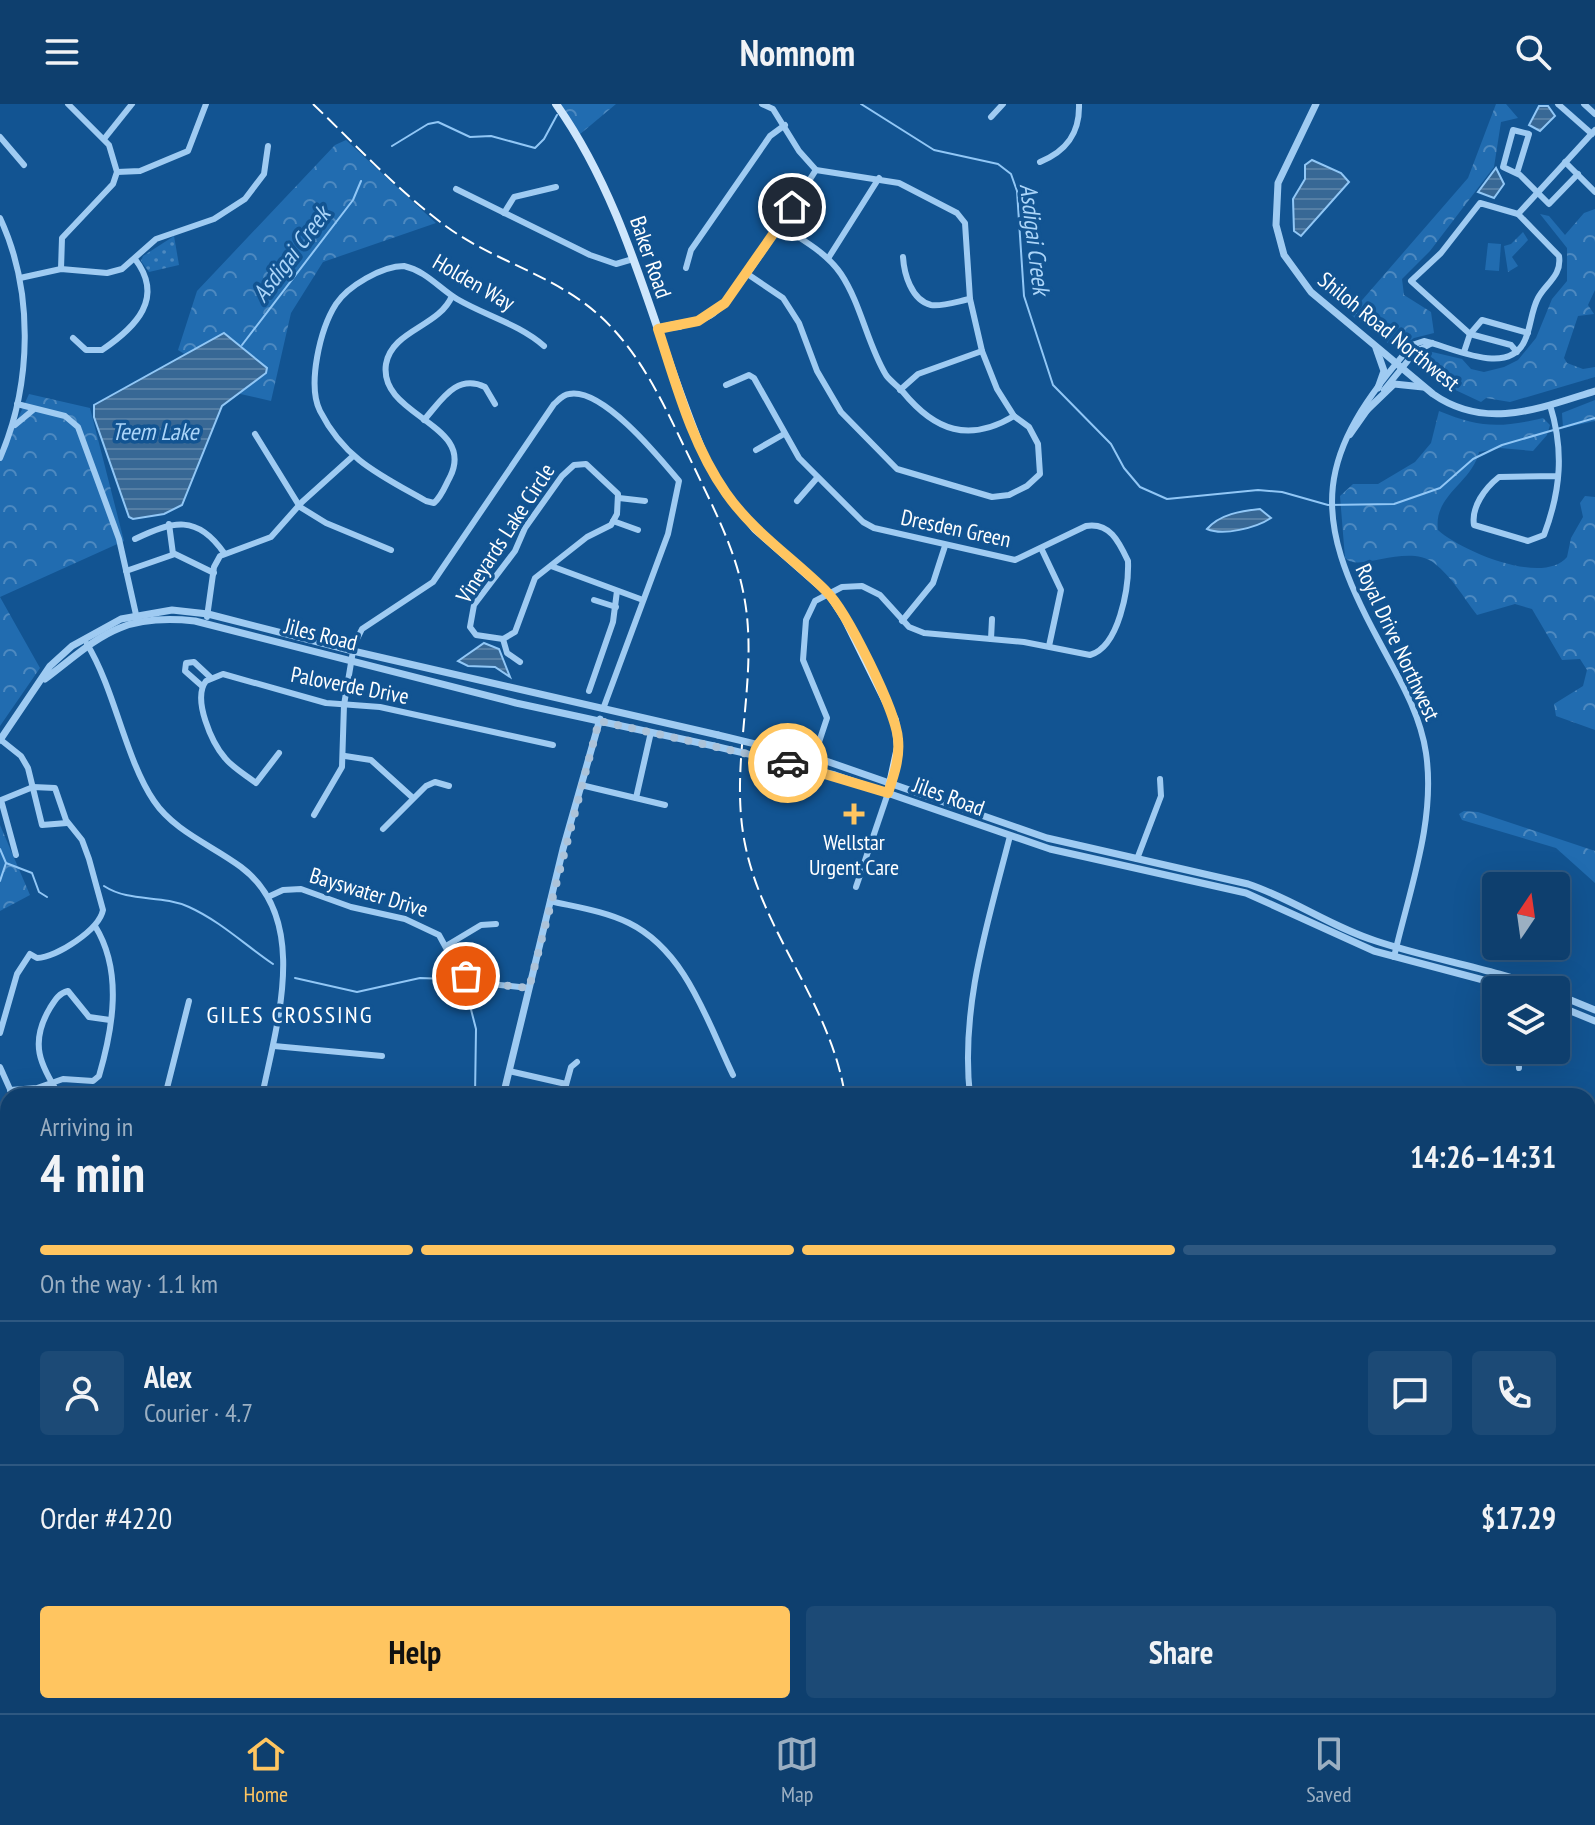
<!DOCTYPE html>
<html lang="en">
<head>
<meta charset="utf-8">
<style>
  body { margin:0; font-family:"PT Sans Narrow",sans-serif; background:#1c4a76; color:#f1f3f6; height:100vh; display:flex; flex-direction:column; font-size:30px; white-space:nowrap }
  * { box-sizing:border-box; margin:0 }
  p { font-size:26px; color:#9bafc2 }
  .icon { flex:none; width:44px; height:44px; fill:none; stroke:currentColor; stroke-width:2; stroke-linecap:round; stroke-linejoin:round }
  .map { position:relative; flex:1; overflow:hidden }
  .details { position:absolute; left:0px; top:984px; width:1596px; height:626px; display:flex; flex-direction:column; background:#0e3f6e; border-radius:24px 24px 0 0; box-shadow:0 8px 32px #0002,0 0 0 2px #2e5881 }
  .details>* { flex:none }
  .needle { width:52px; rotate:13deg }
  .buttons { position:absolute; left:1482px; top:768px; display:grid; gap:16px }
  .buttons a { display:grid; place-items:center; width:88px; height:88px; border-radius:8px; background:#0e3f6e; box-shadow:0 8px 32px #0002,0 0 0 2px #2e5881; font-size:40px }
  .pin { position:absolute; display:grid; place-items:center; width:68px; height:68px; color:#fff; margin:-34px; border:4px solid #fff; border-radius:50%; box-shadow:0 2px 8px #0007 }
  .courier { position:absolute; display:grid; place-items:center; width:80px; height:80px; margin:-40px; border:6px solid #ffc560; border-radius:50%; background:#fff; color:#222; box-shadow:0 2px 10px #0007 }
  .head em { font-style:normal; font-weight:700 }
  .head div { display:flex; flex-direction:column-reverse }
  .head { display:flex; align-items:center; justify-content:space-between; height:136px; padding:0 40px }
  h1 { font-size:52px; font-weight:700; line-height:60px }
  .bar { display:grid; grid-template-columns:repeat(4,1fr); gap:12px 8px; align-content:center; height:96px; padding:0 40px }
  .bar i { height:10px; border-radius:6px; background:#2e5881 }
  .bar .selected { background:#ffc560 }
  .bar p { grid-column:span 4 }
  .line { display:flex; align-items:center; gap:20px; padding:0 40px; border-top:2px solid #2e5881 }
  .line div { flex:1 }
  .round { display:grid; place-items:center; flex:none; width:84px; height:84px; border-radius:8px; background:#1c4a76 }
  .button { display:flex; gap:16px; margin-top:auto; padding:16px 40px }
  .button a { flex:1; height:92px; border-radius:8px; background:#ffc560; color:#111; font-size:32px; font-weight:700; line-height:92px; text-align:center }
  .button a+a { background:#1c4a76; color:#f1f3f6 }
  header { display:flex; justify-content:space-between; align-items:center; height:104px; padding:0 40px; background:#0e3f6e; font-size:36px; font-weight:700 }
  .menu { display:flex; justify-content:space-around; align-items:center; height:112px; border-top:2px solid #2e5881; background:#0e3f6e; font-size:22px; color:#9bafc2 }
  .menu a { display:grid; justify-items:center; gap:4px }
  .menu .selected { color:#ffc560 }
  .map>svg:first-child { display:block }
</style>
</head>
<body>
<header><svg class="icon" aria-label="menu" viewBox="0 0 24 24"><path d="M4 6h16M4 12h16M4 18h16"/></svg>Nomnom<svg class="icon" aria-label="search" viewBox="0 0 24 24"><circle cx="10" cy="10" r="6"/><path d="M15 15l6 6"/></svg></header>
<div class="map">
<svg width="1595" height="1609" viewBox="0 0 1595 1609">
  <defs>
    <pattern id="forest-crowns" width="20" height="18" patternUnits="userSpaceOnUse" patternTransform="scale(2)"><rect width="20" height="18" fill="#216cb0"/><path d="M2 6a3 3 0 1 1 6 0M12 15a3 3 0 1 1 6 0" fill="none" stroke="#4d89c0"/></pattern>
    <pattern id="park-dots" width="8" height="8" patternUnits="userSpaceOnUse" patternTransform="scale(2)"><rect width="8" height="8" fill="#216cb0"/><path d="M2 2h.1M6 6h.1" fill="none" stroke="#4d89c0" stroke-width="1.8" stroke-linecap="round"/></pattern>
    <pattern id="water-rules" width="6" height="5" patternUnits="userSpaceOnUse" patternTransform="scale(2)"><rect width="6" height="5" fill="#386895"/><path d="M0 2.5h6" fill="none" stroke="#567fa5"/></pattern>
  </defs>
  <rect width="100%" height="100%" fill="#125492"/>
  <path fill="#216cb0" d="M1488 139 1501 140 1499 167 1485 166Z"/>
  <g fill="url(#forest-crowns)">
    <path d="M557 0H616L579 31Z"/>
    <path d="M1496 0H1506L1518 14 1501 18 1494 63 1430 147 1402 175 1404 191 1431 208 1434 229 1414 234 1397 246 1350 210 1468 74Z"/>
    <path d="M346 36 436 119 323 158 291 209 271 297 236 289 230 251 202 261 178 246 197 187 335 41Z"/>
    <path d="M1595 105V186L1588 201 1594 210 1578 212 1564 254 1567 259 1583 265 1595 263V273L1510 298 1486 294 1481 298 1449 283 1417 258 1428 247 1462 255 1471 265 1484 268 1504 263 1518 256 1536 234 1552 195 1567 177V144L1540 110 1549 112 1565 131 1584 109Z"/>
    <path d="M1523 128 1528 136 1512 153 1518 162 1508 168 1504 142 1511 140Z"/>
    <path d="M29 290 90 304 124 437 0 493 40 564 0 622V354Z"/>
    <path d="M1595 296V317L1563 324 1562 309Z"/>
    <path d="M1439 307C1480 324 1500 324 1543 314L1550 321 1547 331 1533 347 1500 344 1479 348C1472 379 1433 391 1438 426 1461 447 1543 482 1567 453L1571 434 1583 413 1580 399 1585 392 1595 393V626L1556 612 1554 600 1583 582 1587 566 1580 555 1562 556 1532 505 1515 500 1477 511C1463 493 1453 474 1434 459 1406 439 1359 469 1345 454L1340 392 1353 380H1378L1415 358 1431 339Z"/>
    <path d="M1464 707 1478 708 1595 747V779L1556 744 1462 716 1459 710Z"/>
    <path d="M0 721 30 791 0 807Z"/>
  </g>
  <path fill="url(#park-dots)" d="M174 132 179 161 149 168 141 157 143 152Z"/>
  <g fill="url(#water-rules)" stroke="#91c7f6" stroke-width="2">
    <path d="M1539 2H1548L1555 12 1540 27 1529 21Z"/>
    <path d="M1312 56 1341 69 1349 78 1301 132 1294 127 1293 95 1305 75V61Z"/>
    <path d="M1496 64 1504 80 1494 94 1478 88Z"/>
    <path d="M224 229 267 264 266 269 222 302 182 401 164 410 133 415 129 413 94 313V301Z"/>
    <path d="M1260 405 1271 414C1256 424 1223 432 1207 425 1220 410 1241 407 1260 405Z"/>
    <path d="M484 539 499 545 510 573 495 563 468 562 458 557Z"/>
  </g>
  <g fill="none" stroke-linecap="round" stroke-linejoin="round">
    <g stroke="#91c7f6" stroke-width="2">
      <path d="M861 0 934 46 998 60 1011 70 1017 87 1024 192 1053 281 1111 340 1124 364 1140 383 1167 395 1258 386 1282 388 1328 401 1394 400 1440 384 1473 355 1502 341 1595 314"/>
      <path d="M392 42 428 20 438 18 470 33 491 32 535 44 544 35 557 11"/>
      <path d="M242 241 353 96 361 77"/>
      <path d="M0 745 6 759 0 777"/>
      <path d="M6 759 32 769 39 788 47 793"/>
      <path d="M104 782C130 799 161 790 189 803 220 817 245 841 273 860"/>
      <path d="M295 874 357 888 420 874 447 875 465 882 476 925 475 992"/>
      <path d="M0 1088 4 1148 8 1158"/>
      <path d="M202 1602 204 1609"/>
    </g>
    <g stroke="#9fcbf2" stroke-width="6">
      <path d="M1558 0 1592 30"/>
      <path d="M1584 0 1595 10"/>
      <path d="M991 13 1003 0"/>
      <path d="M0 33 24 61"/>
      <path d="M104 35 132 0"/>
      <path d="M1040 58C1067 47 1080 29 1079 0"/>
      <path d="M1565 58 1595 88"/>
      <path d="M117 68 140 67 188 47 206 0"/>
      <path d="M1517 69 1529 30 1513 26 1503 63 1520 71 1549 100 1578 70"/>
      <path d="M456 85 590 151 616 160 633 155"/>
      <path d="M504 109 514 93 556 83"/>
      <path d="M1518 110 1595 26"/>
      <path d="M0 114C34 187 32 280 0 354"/>
      <path d="M780 121C802 136 826 148 841 170 861 200 868 242 886 271 890 277 898 282 903 288 935 327 969 339 1014 312"/>
      <path d="M829 153 879 74"/>
      <path d="M903 153C904 169 911 196 931 201 941 203 959 197 970 195"/>
      <path d="M686 164 691 146 770 32 785 21"/>
      <path d="M61 165 62 134 113 80 117 68 109 41 68 0"/>
      <path d="M746 169 783 194 799 219 817 267 841 308 897 365 992 393 1009 391 1027 382 1040 370 1038 340 1029 323 1014 312 997 285 982 247 970 195 965 119 957 109 899 79 816 66 799 47 773 5 762 0"/>
      <path d="M20 174 61 165 107 169 122 165 156 135 214 115 245 95 264 70 268 42"/>
      <path d="M452 192C439 223 392 226 386 260 378 313 477 319 450 373 445 382 442 392 434 399L426 397C380 371 345 356 320 307 307 281 320 225 336 200 348 182 382 162 404 162 426 167 439 184 457 195 486 212 519 220 544 242"/>
      <path d="M662 224 680 223 683 219"/>
      <path d="M658 225C674 216 692 222 710 212 735 197 796 96 816 66"/>
      <path d="M73 234 86 246H102C136 223 165 194 135 155"/>
      <path d="M1464 248 1470 230 1482 216 1528 229"/>
      <path d="M726 281 749 271 754 274 799 354 863 418 874 424 1015 456 1086 422C1110 418 1119 438 1128 457 1129 484 1119 543 1090 551L1024 538 924 529 909 523 880 491 862 482 842 483 815 497 806 516 803 556 827 614 818 641 803 651"/>
      <path d="M900 286 918 270 982 247"/>
      <path d="M1384 286 1415 248 1432 239"/>
      <path d="M17 300 65 312 78 323 119 435 137 515"/>
      <path d="M1550 301C1564 346 1561 386 1544 431L1528 437 1474 421C1471 403 1485 384 1499 373L1557 372"/>
      <path d="M424 316C441 297 456 269 485 283L495 300"/>
      <path d="M15 321 33 306"/>
      <path d="M255 330 300 403 326 419 391 446"/>
      <path d="M1350 331 1369 304"/>
      <path d="M756 346 784 330"/>
      <path d="M586 360 618 390 617 410 611 421 587 433 535 474 515 528 503 535 476 531 470 523 474 501 515 447 525 424 562 372 574 361Z"/>
      <path d="M619 394 645 397"/>
      <path d="M797 397 817 374"/>
      <path d="M613 417 638 426"/>
      <path d="M169 420 173 450"/>
      <path d="M135 435C173 417 197 410 224 449"/>
      <path d="M1042 446 1061 486 1049 542"/>
      <path d="M551 462 643 496"/>
      <path d="M126 467 175 450 214 469"/>
      <path d="M594 496 616 503"/>
      <path d="M207 513 214 463 220 452 271 433 302 398 352 353"/>
      <path d="M902 517 933 479 945 442"/>
      <path d="M503 535 507 549 520 558"/>
      <path d="M991 535 992 515"/>
      <path d="M87 540C115 586 125 654 154 697 174 727 213 742 241 763 311 815 276 922 262 992"/>
      <path d="M202 582 185 567 186 559 194 558 210 573"/>
      <path d="M589 587 613 518 617 487"/>
      <path d="M1 636 21 652 28 664 42 721 67 719"/>
      <path d="M279 649 256 679C246 671 233 664 225 654 212 639 192 595 206 577L223 570 326 599 380 603 553 641"/>
      <path d="M345 652 371 656 413 694"/>
      <path d="M581 681 665 701"/>
      <path d="M636 694 651 628"/>
      <path d="M314 711 342 663 344 601 354 541 362 525 433 478 554 300C559 296 562 291 569 290 602 283 659 353 679 377L668 430 603 605"/>
      <path d="M383 725 426 682 435 678 449 682"/>
      <path d="M1137 755 1161 692 1160 675"/>
      <path d="M856 783 888 689"/>
      <path d="M270 792 283 786 301 785 351 803 405 815 439 831 457 864 466 872 490 880 529 884"/>
      <path d="M550 797C576 803 605 807 629 819 686 847 707 917 733 971"/>
      <path d="M446 842 481 821 496 820"/>
      <path d="M1394 853C1409 787 1436 717 1426 649 1420 608 1398 573 1379 537 1309 409 1315 351 1412 241L1424 237C1452 243 1509 274 1525 236 1531 223 1531 207 1538 194 1546 179 1562 172 1559 152L1518 110 1480 99 1441 149 1411 177 1470 230 1511 241 1517 248"/>
      <path d="M0 929 17 870 30 850 37 854C57 853 99 826 103 806L89 755 82 736 66 716 55 684 33 683 1 696 16 751"/>
      <path d="M274 942 382 952"/>
      <path d="M1518 946 1519 964"/>
      <path d="M0 963 13 992"/>
      <path d="M509 967 566 980"/>
      <path d="M10 986 37 984 63 975 93 977 99 972C113 924 123 867 95 822"/>
      <path d="M60 992C40 961 29 939 50 904 55 896 59 889 68 887L89 913 110 916"/>
      <path d="M165 992 189 897"/>
      <path d="M563 992 571 963 577 958"/>
      <path d="M970 992C960 903 988 818 1010 732"/>
      <path d="M1588 1275 1595 1265"/>
      <path d="M1588 1292 1595 1297"/>
      <path d="M0 1293 8 1302"/>
      <path d="M1588 1398 1595 1403"/>
      <path d="M0 1463 8 1454"/>
      <path d="M1588 1463 1595 1467"/>
      <path d="M0 1549 8 1556"/>
      <path d="M0 1582 8 1575"/>
      <path d="M601 1602 622 1609"/>
      <path d="M1095 1602 1104 1609"/>
      <path d="M1133 1602 1147 1609"/>
      <path d="M1247 1602 1260 1609"/>
      <path d="M134 1609 137 1602"/>
      <path d="M545 1609 546 1602"/>
      <path d="M1044 1609 1049 1602"/>
      <path d="M1478 1609 1481 1602"/>
    </g>
    <g stroke="#9fcbf2" stroke-width="7">
      <path d="M1316 0 1278 79 1276 121 1284 151 1311 188 1433 290C1486 327 1540 304 1595 287"/>
      <path d="M1376 244 1384 267 1378 284"/>
      <path d="M1367 306 1394 280 1423 283"/>
      <path d="M45 575C100 533 119 509 195 517L516 599 714 642"/>
      <path d="M0 636 50 562 72 542 121 515 172 506 208 510 353 547 718 631"/>
      <path d="M764 642 826 657 1047 734 1248 780C1293 795 1331 823 1376 837 1433 856 1492 864 1547 886"/>
      <path d="M765 654 835 671 1050 745 1246 789 1374 847 1521 886"/>
      <path d="M1556 890 1595 906"/>
      <path d="M1556 901 1595 917"/>
      <path d="M503 992 563 745 600 615"/>
      <path d="M1588 1512 1595 1515"/>
      <path d="M346 1609 348 1602"/>
    </g>
    <g stroke="#cee6fc" stroke-width="8">
      <path d="M556 0C632 107 655 239 707 358L726 390 755 425 829 490 844 513 895 616 898 643 888 689"/>
      <path d="M1588 1092 1595 1082"/>
      <path d="M1120 1609 1123 1602"/>
    </g>
    <g stroke="#fff" stroke-width="2" stroke-dasharray="14 6" stroke-linecap="butt">
      <path d="M313 0C356 41 399 88 447 123 490 154 542 168 584 199 639 239 665 304 694 363 713 403 734 443 743 487 761 571 728 657 745 740 763 830 831 900 845 992"/>
      <path d="M495 1609 496 1602"/>
    </g>
    <g stroke="#9fcbf2" stroke-width="7">
      <path d="M718 631 764 642"/>
      <path d="M714 642 765 654"/>
    </g>
  </g>
  <g fill="none" stroke-linecap="round" stroke-linejoin="round">
    <path stroke="#acc3d9" stroke-width="8" stroke-dasharray="0 14.4" d="M466 872 490 880 529 884 599 617 788 659"/>
    <path stroke="#ffc560" stroke-width="10" d="M788 659 888 689C894 671 900 654 898 635 896 607 847 507 826 487 793 454 753 428 726 389 692 341 676 280 658 225L698 217 725 199 792 103"/>
  </g>
  <path fill="#ffc560" stroke="#125492" stroke-width="3" d="M850 698h8v8h8v8h-8v8h-8v-8h-8v-8h8z"/>
  <g text-anchor="middle" dominant-baseline="central" stroke-width="7" stroke-linejoin="round" paint-order="stroke">
    <g font-size="22" fill="#fff" stroke="#125492">
      <text transform="translate(651 153) rotate(71)">Baker Road</text>
      <text transform="translate(474 178) rotate(30)">Holden Way</text>
      <text transform="translate(1389 227) rotate(39)">Shiloh Road Northwest</text>
      <text transform="translate(956 424) rotate(12)">Dresden Green</text>
      <text transform="translate(505 429) rotate(-57)">Vineyards Lake Circle</text>
      <text transform="translate(321 530) rotate(14)">Jiles Road</text>
      <text transform="translate(1398 538) rotate(65)">Royal Drive Northwest</text>
      <text transform="translate(350 581) rotate(11)">Paloverde Drive</text>
      <text transform="translate(949 692) rotate(20)">Jiles Road</text>
      <text transform="translate(369 788) rotate(17)">Bayswater Drive</text>
    </g>
    <g font-size="22" fill="#fff" stroke="#125492">
      <text x="854" y="738">Wellstar<tspan x="854" dy="25">Urgent Care</tspan></text>
    </g>
    <g font-size="24" font-style="italic" fill="#abd5f9" stroke="#125492">
      <text transform="translate(1035 135) rotate(83)">Asdigai Creek</text>
      <text transform="translate(291 150) rotate(-53)">Asdigai Creek</text>
      <text x="155" y="327">Teem Lake</text>
    </g>
    <g font-size="24" letter-spacing="2" fill="#fff" stroke="#125492">
      <text x="290" y="910">GILES CROSSING</text>
    </g>
  </g>
</svg>
<div class="buttons">
<a><svg class="needle" viewBox="-14 -14 28 28"><path d="M0-13l5 13h-10z" fill="#e53935"/><path d="M0 13l5-13h-10z" fill="#9bafc2"/></svg></a>
<a><svg class="icon" aria-label="layers" viewBox="0 0 24 24"><path d="M12 4l9 5-9 5-9-5zM3 14l9 5 9-5"/></svg></a>
</div>
<div class="pin" style="left:466px;top:872px;background:#ea580c"><svg class="icon" aria-label="bag" viewBox="0 0 24 24"><path d="M5 8h14l-1 12H6zM9 8a3 3 0 0 1 6 0"/></svg></div>
<div class="pin" style="left:792px;top:103px;background:#1f2937"><svg class="icon" aria-label="home" viewBox="0 0 24 24"><path d="M3 11l9-7 9 7M6 9v11h12V9"/></svg></div>
<div class="courier" style="left:788px;top:659px"><svg class="icon" aria-label="car" viewBox="0 0 24 24"><path d="M5 17H2v-5l4-1 3-4h7l3 4 3 1v5h-3M9 17h6M6 11h13"/><circle cx="7" cy="17" r="2"/><circle cx="17" cy="17" r="2"/></svg></div>
<section class="details">
<div class="head"><div><h1>4 min</h1><p>Arriving in</p></div><em>14:26–14:31</em></div>
<div class="bar"><i class="selected"></i><i class="selected"></i><i class="selected"></i><i></i><p>On the way · 1.1 km</p></div>
<div class="line" style="height:144px"><a class="round"><svg class="icon" aria-label="person" viewBox="0 0 24 24"><circle cx="12" cy="8" r="4"/><path d="M4 21q1-7 8-7t8 7"/></svg></a><div><b>Alex</b><p>Courier · 4.7</p></div><a class="round"><svg class="icon" aria-label="chat" viewBox="0 0 24 24"><path d="M4 5h16v11H9l-5 4z"/></svg></a><a class="round"><svg class="icon" aria-label="phone" viewBox="0 0 24 24"><path d="M5 4h4l2 5-3 2q2 4 5 5l2-3 5 2v4C11 20 4 13 5 4z"/></svg></a></div>
<div class="line" style="height:104px"><div>Order #4220</div><b>$17.29</b></div>
<div class="button"><a>Help</a><a>Share</a></div>
</section>
</div>
<nav class="menu">
<a class="selected"><svg class="icon" aria-label="home" viewBox="0 0 24 24"><path d="M3 11l9-7 9 7M6 9v11h12V9"/></svg>Home</a>
<a><svg class="icon" aria-label="map" viewBox="0 0 24 24"><path d="M3 6l6-2 6 2 6-2v14l-6 2-6-2-6 2zM9 4v14M15 6v14"/></svg>Map</a>
<a><svg class="icon" aria-label="saved" viewBox="0 0 24 24"><path d="M7 4h10v16l-5-4-5 4z"/></svg>Saved</a>
</nav>
</body>
</html>
